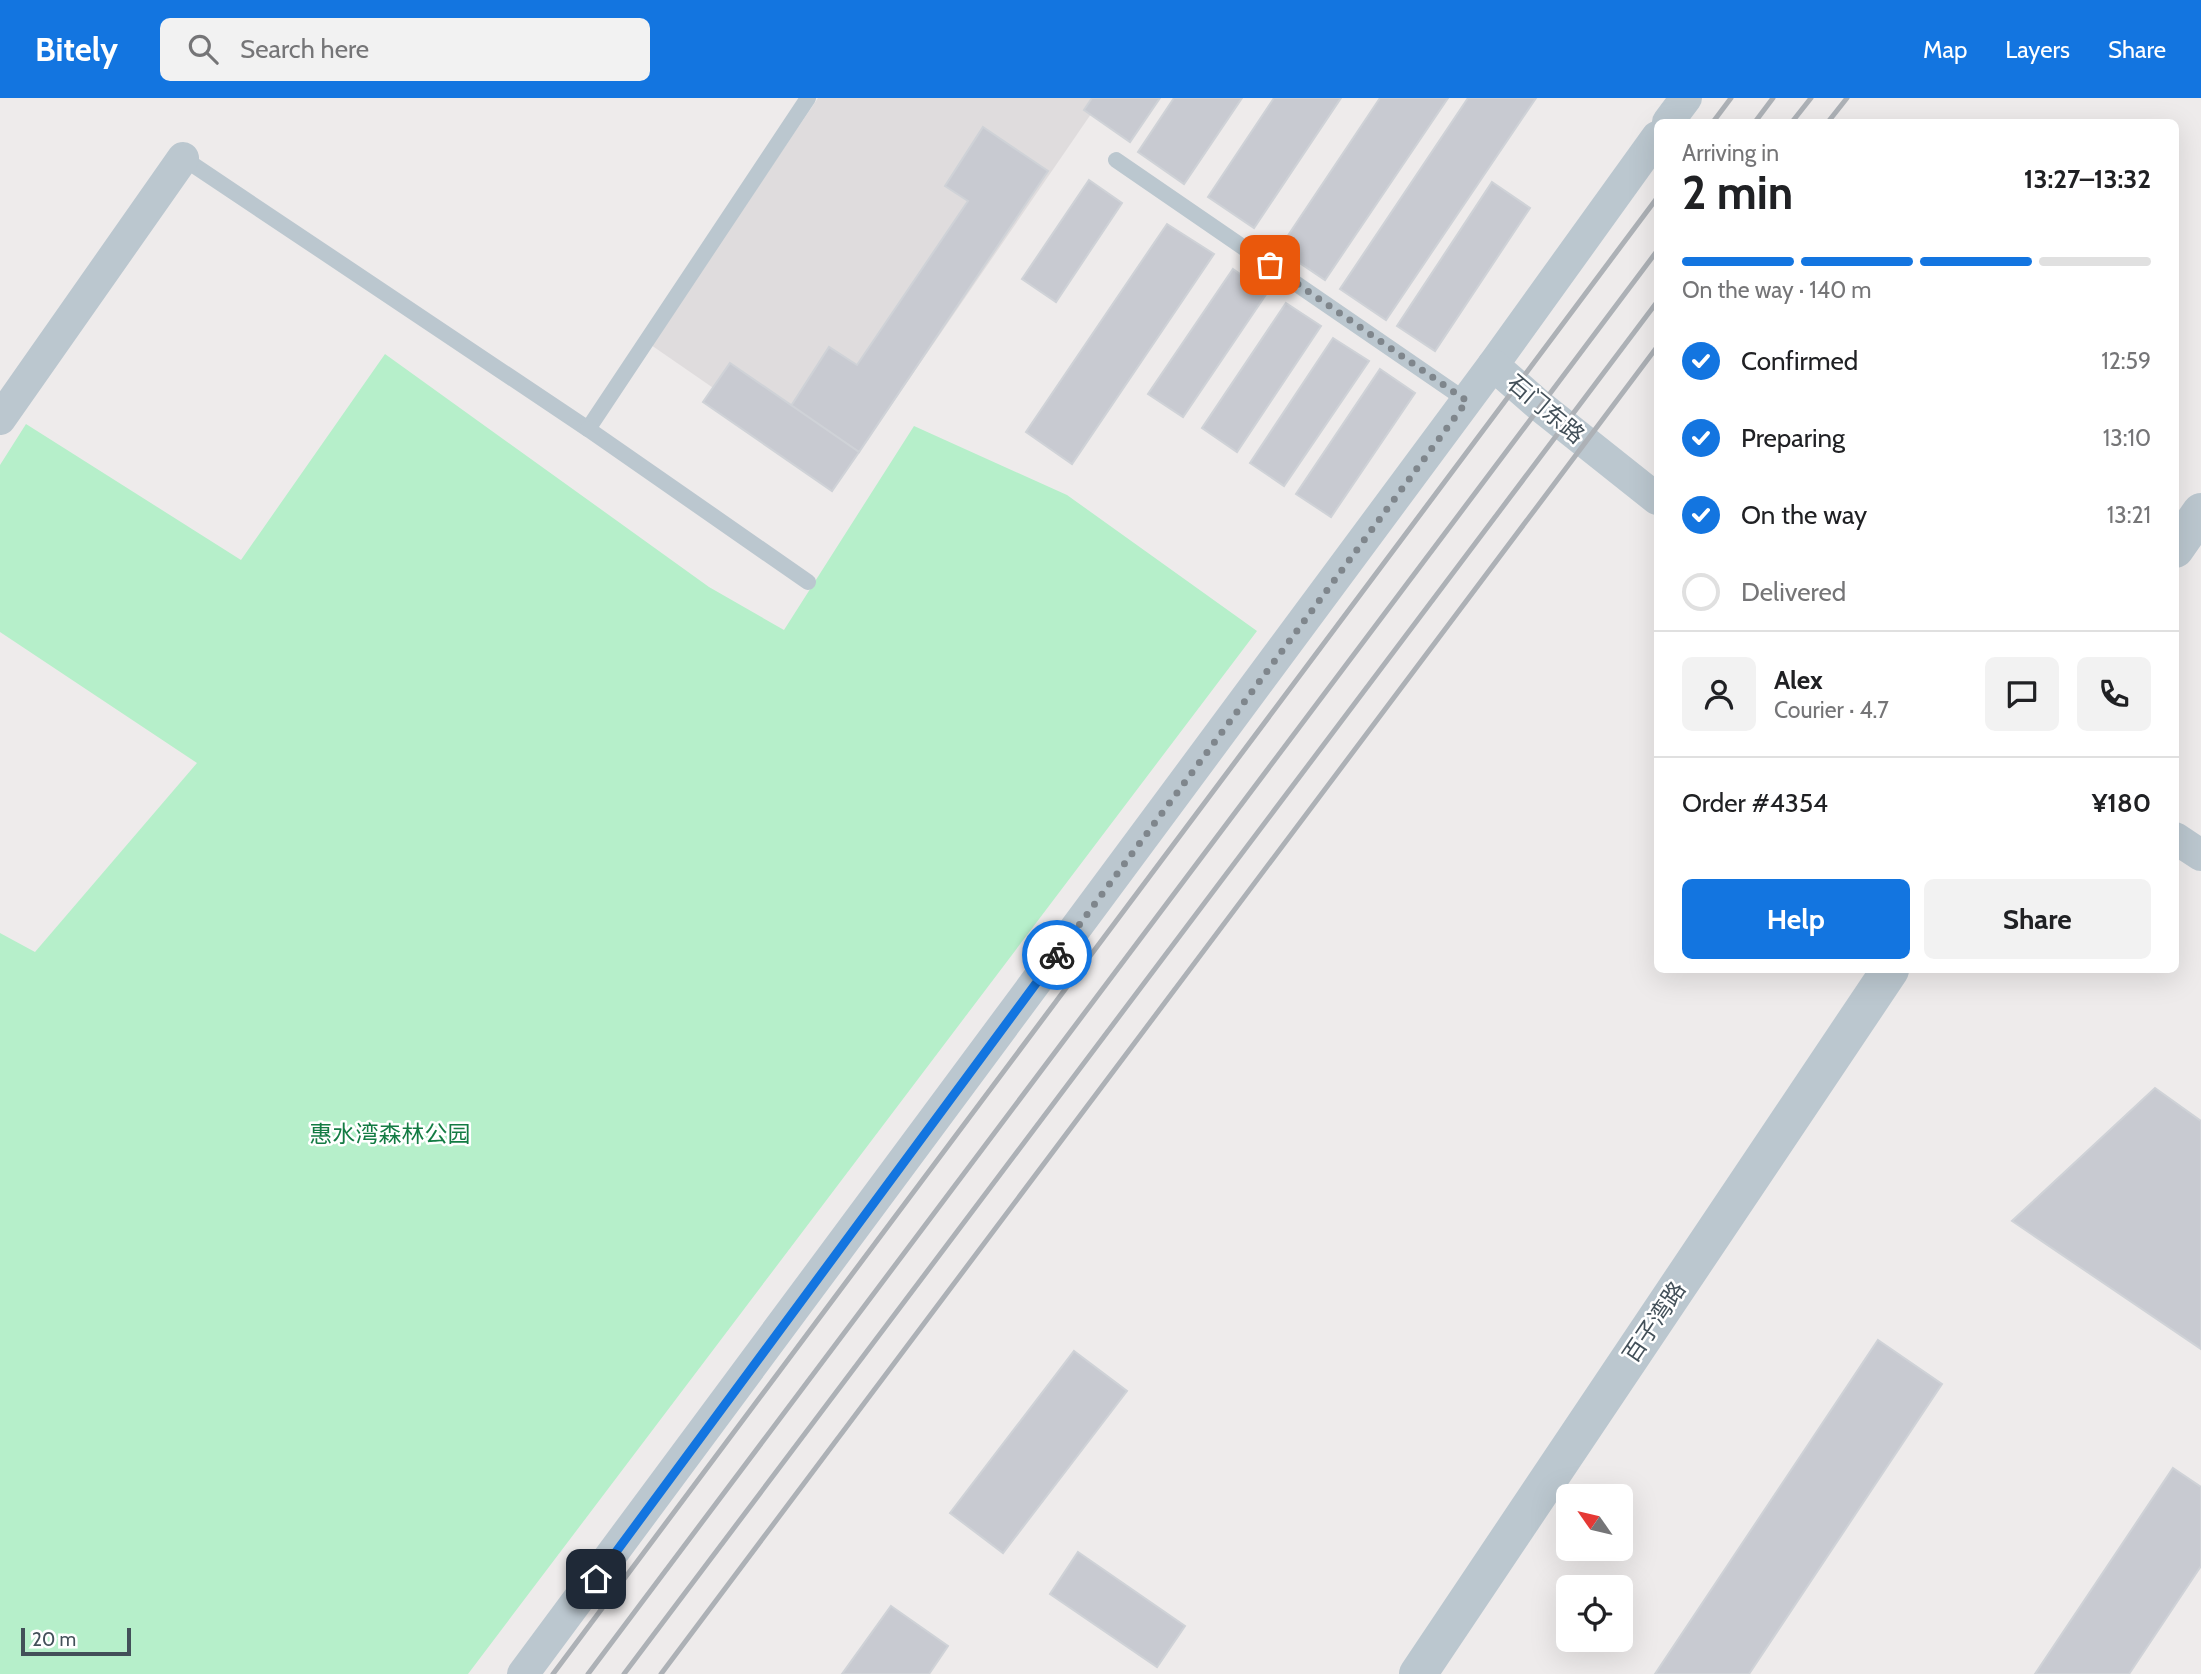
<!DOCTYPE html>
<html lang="en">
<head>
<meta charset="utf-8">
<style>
  body { margin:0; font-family:Cabin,"Noto Sans SC",sans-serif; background:#f2f2f2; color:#202124; height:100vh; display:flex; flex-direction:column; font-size:26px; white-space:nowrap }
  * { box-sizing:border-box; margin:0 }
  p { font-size:23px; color:#757577 }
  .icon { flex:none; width:38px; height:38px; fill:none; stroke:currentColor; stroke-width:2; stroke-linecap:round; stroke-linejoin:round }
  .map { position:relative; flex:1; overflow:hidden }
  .details { position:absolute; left:1654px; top:21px; width:525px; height:854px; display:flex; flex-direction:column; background:#fff; border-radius:10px; box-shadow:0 7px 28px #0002 }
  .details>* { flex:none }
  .needle { width:46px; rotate:304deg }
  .fabs { position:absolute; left:1556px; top:1386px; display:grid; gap:14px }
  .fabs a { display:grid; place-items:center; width:77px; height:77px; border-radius:10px; background:#fff; box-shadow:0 7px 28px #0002; font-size:35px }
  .scale { position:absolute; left:21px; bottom:18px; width:110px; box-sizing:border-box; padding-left:7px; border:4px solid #435059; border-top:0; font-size:19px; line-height:24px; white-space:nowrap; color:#435059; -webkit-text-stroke:5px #fff; paint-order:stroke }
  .pin { position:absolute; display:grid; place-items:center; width:60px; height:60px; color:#fff; margin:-30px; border-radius:14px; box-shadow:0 4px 10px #0006 }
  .courier { position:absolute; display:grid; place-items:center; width:70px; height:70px; margin:-35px; border:5px solid #1375e0; border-radius:50%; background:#fff; color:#222; box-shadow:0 2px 9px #0007 }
  .overview em { font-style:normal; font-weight:700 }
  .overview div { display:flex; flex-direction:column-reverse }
  .overview { display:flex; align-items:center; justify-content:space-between; height:119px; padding:0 28px }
  h1 { font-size:46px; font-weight:700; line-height:52px }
  .bar { display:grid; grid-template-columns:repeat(4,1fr); gap:10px 7px; align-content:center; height:84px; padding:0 28px }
  .bar i { height:9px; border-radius:5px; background:#e0e0e0 }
  .bar .active { background:#1375e0 }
  .bar p { grid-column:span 4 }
  .line { display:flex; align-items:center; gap:18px; padding:0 28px; border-top:2px solid #e0e0e0 }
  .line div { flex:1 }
  .round { display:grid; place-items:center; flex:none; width:74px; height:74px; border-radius:10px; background:#f2f2f2 }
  ol { padding:0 28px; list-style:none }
  li { display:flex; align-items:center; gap:21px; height:77px }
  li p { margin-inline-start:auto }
  li .icon { padding:7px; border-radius:50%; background:#1375e0; color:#fff; stroke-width:4 }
  li:last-child { color:#757577 }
  li i { width:38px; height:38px; border:4px solid #e0e0e0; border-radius:50% }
  .action { display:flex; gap:14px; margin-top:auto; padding:14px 28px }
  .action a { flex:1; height:80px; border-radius:10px; background:#1375e0; color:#fff; font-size:28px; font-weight:700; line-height:80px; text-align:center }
  .action a+a { background:#f2f2f2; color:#202124 }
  header { display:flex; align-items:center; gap:42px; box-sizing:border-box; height:98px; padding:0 35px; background:#1375e0; color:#fff }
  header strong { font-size:33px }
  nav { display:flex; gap:38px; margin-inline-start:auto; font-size:24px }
  .search { width:490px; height:63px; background:#f2f2f2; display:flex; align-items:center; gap:18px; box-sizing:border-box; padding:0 24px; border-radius:10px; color:#757577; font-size:26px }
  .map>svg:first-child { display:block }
</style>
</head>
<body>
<header>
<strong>Bitely</strong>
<div class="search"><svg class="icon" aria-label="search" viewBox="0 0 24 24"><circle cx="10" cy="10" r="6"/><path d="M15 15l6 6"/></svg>Search here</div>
<nav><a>Map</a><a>Layers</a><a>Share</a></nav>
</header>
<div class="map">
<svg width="2201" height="1576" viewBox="0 0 2201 1576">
  <rect width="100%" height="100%" fill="#eeebeb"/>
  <path fill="#dfdcdd" d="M818 0H1102L842 379 651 247Z"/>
  <path fill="#b6efca" d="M385 256 709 489 784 532 914 328 1067 397 1257 533 468 1576H0V835L35 854 197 665 0 534V367L26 326 241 462Z"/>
  <g fill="#c8cad1" stroke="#cfd2d7" stroke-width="2">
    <path d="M1092 0H1160L1130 44 1084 12Z"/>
    <path d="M1174 0H1242L1184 86 1138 54Z"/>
    <path d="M1274 0H1341L1254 130 1208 99Z"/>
    <path d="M1380 0H1448L1325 182 1279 151Z"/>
    <path d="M1468 0H1536L1386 222 1340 191Z"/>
    <path d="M983 29 1048 73 859 354 791 308 829 249 857 267 968 103 945 88Z"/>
    <path d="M1089 82 1122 105 1056 204 1022 181Z"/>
    <path d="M1492 84 1530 110 1435 253 1397 228Z"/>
    <path d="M1167 126 1214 156 1072 366 1026 334Z"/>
    <path d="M1233 171 1267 195 1183 319 1148 296Z"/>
    <path d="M1286 205 1321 228 1237 354 1202 330Z"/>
    <path d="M1333 240 1369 263 1284 388 1250 365Z"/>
    <path d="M730 265 859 354 832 393 703 304Z"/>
    <path d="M1380 271 1415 295 1331 419 1296 396Z"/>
    <path d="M2155 990 2201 1023V1251L2012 1123Z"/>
    <path d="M1878 1242 1942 1286 1749 1576H1655Z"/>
    <path d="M1074 1253 1127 1293 1003 1455 950 1415Z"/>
    <path d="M2173 1370 2201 1389V1468L2129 1576H2035Z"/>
    <path d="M1078 1454 1185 1528 1157 1569 1050 1496Z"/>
    <path d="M891 1508 948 1548 929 1576H842Z"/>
  </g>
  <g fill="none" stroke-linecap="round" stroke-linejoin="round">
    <g stroke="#bbc7cf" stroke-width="16">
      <path d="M183 60 588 331 808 0"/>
      <path d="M1116 62 1467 303"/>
      <path d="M588 331 808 484"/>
    </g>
    <g stroke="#bbc7cf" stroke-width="32">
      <path d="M1668 24 1686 0"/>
      <path d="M1493 267 1657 39"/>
      <path d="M0 321 183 60"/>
      <path d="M2175 740 2201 757"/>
      <path d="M523 1576 1493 267 1540 308 1657 401"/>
    </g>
    <g stroke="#bbc7cf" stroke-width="38">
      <path d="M2175 451 2201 414"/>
      <path d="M1418 1576 1890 872"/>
    </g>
    <g stroke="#adb1b6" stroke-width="5">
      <path d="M1713 24 1731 0"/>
      <path d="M1755 24 1773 0"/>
      <path d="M1792 24 1811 0"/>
      <path d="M1828 24 1847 0"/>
      <path d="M553 1576 1657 100"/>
      <path d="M588 1576 1657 153"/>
      <path d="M624 1576 1657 204"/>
      <path d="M661 1576 1657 249"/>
    </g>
  </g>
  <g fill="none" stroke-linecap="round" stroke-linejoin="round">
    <path stroke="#7f868c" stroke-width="7" stroke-dasharray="0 12.6" d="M1057 857 1467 303 1270 167"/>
    <path stroke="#1375e0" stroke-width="9" d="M596 1481 1057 857"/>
  </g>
  <g text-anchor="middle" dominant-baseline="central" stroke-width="5" stroke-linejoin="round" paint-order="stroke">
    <g font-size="23" fill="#435059" stroke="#fff">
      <text transform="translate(1546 311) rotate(40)">石门东路</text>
      <text transform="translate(1654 1224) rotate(-56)">百子湾路</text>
    </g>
    <g font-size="23" fill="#137b43" stroke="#fff">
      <text x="390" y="1036">惠水湾森林公园</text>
    </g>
  </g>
</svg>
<div class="fabs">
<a><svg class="needle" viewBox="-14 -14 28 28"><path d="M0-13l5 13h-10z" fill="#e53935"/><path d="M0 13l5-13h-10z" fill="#757577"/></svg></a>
<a><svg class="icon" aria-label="locate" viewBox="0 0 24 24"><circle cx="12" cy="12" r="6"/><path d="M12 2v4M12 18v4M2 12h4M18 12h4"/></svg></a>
</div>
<div class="scale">20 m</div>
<div class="pin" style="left:1270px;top:167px;background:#ea580c"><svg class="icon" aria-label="bag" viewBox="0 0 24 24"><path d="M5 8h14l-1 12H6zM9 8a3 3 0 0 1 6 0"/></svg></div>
<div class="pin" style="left:596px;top:1481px;background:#1f2937"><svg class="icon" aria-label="home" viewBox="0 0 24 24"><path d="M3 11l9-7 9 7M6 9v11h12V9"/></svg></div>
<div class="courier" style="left:1057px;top:857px"><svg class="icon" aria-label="bike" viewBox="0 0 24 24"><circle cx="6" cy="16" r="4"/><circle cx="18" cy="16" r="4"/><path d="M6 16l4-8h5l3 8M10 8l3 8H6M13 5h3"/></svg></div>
<section class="details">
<div class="overview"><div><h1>2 min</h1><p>Arriving in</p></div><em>13:27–13:32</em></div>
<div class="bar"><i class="active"></i><i class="active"></i><i class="active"></i><i></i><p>On the way · 140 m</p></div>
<ol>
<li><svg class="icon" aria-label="check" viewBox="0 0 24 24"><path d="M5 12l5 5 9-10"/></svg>Confirmed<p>12:59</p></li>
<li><svg class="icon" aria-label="check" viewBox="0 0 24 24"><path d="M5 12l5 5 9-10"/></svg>Preparing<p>13:10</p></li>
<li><svg class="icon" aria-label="check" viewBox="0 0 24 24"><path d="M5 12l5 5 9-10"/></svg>On the way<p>13:21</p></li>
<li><i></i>Delivered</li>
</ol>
<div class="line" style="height:126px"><a class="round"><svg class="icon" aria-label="person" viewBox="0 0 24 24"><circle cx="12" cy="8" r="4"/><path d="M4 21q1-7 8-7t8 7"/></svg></a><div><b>Alex</b><p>Courier · 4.7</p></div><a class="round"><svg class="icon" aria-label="chat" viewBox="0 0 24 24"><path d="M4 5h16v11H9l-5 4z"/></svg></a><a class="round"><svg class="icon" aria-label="phone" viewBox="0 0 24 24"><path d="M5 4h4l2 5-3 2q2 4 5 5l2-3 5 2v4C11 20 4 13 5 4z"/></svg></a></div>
<div class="line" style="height:91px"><div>Order #4354</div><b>¥180</b></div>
<div class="action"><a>Help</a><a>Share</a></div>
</section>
</div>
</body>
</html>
